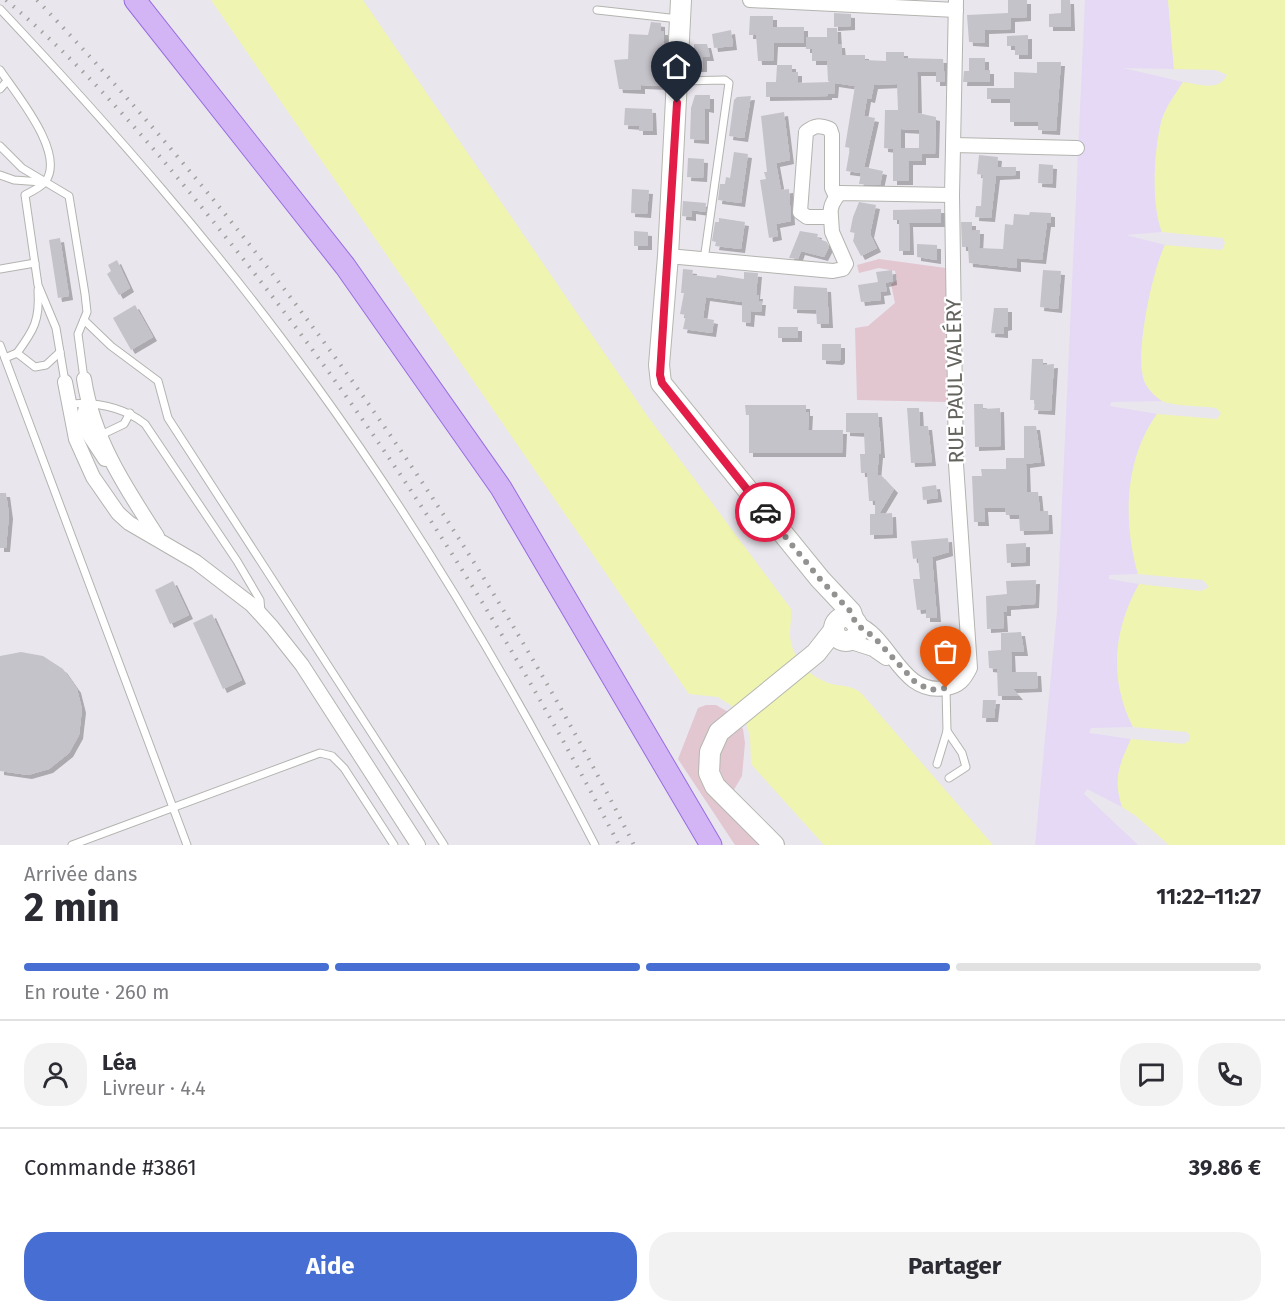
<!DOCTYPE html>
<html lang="fr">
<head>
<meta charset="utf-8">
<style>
  body { margin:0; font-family:"Fira Sans",sans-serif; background:#f2f2f3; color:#2b2b33; height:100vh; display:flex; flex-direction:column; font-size:22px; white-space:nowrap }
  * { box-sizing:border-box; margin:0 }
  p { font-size:20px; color:#7c7c81 }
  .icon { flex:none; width:33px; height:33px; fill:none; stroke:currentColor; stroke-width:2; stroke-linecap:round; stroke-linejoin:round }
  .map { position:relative; height:845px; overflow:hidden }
  .panel { display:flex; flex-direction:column; background:#fff; flex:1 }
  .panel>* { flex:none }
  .pin { position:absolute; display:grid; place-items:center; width:51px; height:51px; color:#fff; margin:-62px -26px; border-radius:50% 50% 50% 0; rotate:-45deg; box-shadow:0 0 6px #0007 }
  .pin .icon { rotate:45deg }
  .courier { position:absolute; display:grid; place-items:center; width:60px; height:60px; margin:-30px; border:4px solid #e11d48; border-radius:50%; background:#fff; color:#222; box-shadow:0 2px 8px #0007 }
  .head em { font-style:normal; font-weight:700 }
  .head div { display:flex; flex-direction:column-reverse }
  .head { display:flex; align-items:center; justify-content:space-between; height:102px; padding:0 24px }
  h1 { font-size:39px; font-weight:700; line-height:45px }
  .bar { display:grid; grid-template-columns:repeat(4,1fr); gap:9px 6px; align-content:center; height:72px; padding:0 24px }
  .bar i { height:8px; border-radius:4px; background:#e1e1e2 }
  .bar .selected { background:#476fd3 }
  .bar p { grid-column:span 4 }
  .line { display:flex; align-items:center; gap:15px; padding:0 24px; border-top:2px solid #e1e1e2 }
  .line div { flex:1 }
  .round { display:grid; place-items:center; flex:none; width:63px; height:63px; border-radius:24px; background:#f2f2f3 }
  .action { display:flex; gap:12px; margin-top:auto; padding:12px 24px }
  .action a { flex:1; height:69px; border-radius:24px; background:#476fd3; color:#fff; font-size:24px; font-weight:700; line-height:69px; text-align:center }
  .action a+a { background:#f2f2f3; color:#2b2b33 }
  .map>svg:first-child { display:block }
</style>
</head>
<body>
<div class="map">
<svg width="1285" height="845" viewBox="0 0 1285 845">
  <defs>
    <filter id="shadow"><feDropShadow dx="4" dy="4" stdDeviation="0" flood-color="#0004"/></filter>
  </defs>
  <rect width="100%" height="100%" fill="#eae6ee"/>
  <g fill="#e2c6d0">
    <path d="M879 259 946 268 947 402 857 400 855 328 868 326 895 303 891 284 897 280 895 271 879 268 859 273 857 265Z"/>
    <path d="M706 705H716L730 713 743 729 745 743 742 776 732 793 722 781 718 759H701L763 845H735L678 759 698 708Z"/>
  </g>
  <path fill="#e5d9f6" d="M1085 0H1168L1174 69 1123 68 1183 82C1175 95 1165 107 1161 122 1154 152 1151 204 1162 232L1126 235 1165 245C1153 271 1134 354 1144 381 1148 390 1155 395 1162 401L1111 402 1110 406 1157 414C1125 458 1123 523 1138 574L1109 575V579L1139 584C1113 630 1109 680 1133 727L1091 728 1089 733 1131 739C1119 766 1113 778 1122 807L1087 789 1084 794 1138 845H1035L1057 611Z"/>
  <g fill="#eff4b0">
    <path d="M211 0H363L646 414 791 609C792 617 790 625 790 633 790 657 809 678 832 684 844 687 852 685 862 694L993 845H824L751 764 750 736 743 713 718 697 689 694Z"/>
    <path d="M1168 0H1285V845H1169L1136 816 1122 807C1113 778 1119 766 1131 739L1184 744 1190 740V735L1187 732 1133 727C1109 680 1113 630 1139 584L1201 591 1209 587 1203 580 1138 574C1123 522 1124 460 1157 414L1217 419 1221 413 1216 408C1203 406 1172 406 1162 401 1155 397 1146 387 1144 380 1135 353 1152 271 1165 245L1222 250 1225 243 1223 238 1162 232C1151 205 1154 152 1161 123 1165 107 1175 95 1183 82 1199 84 1219 92 1227 75L1216 70 1174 69Z"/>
  </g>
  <g fill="#c5c3ca" fill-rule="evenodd" filter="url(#shadow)">
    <path d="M1008 0H1027V17L1011 18V29L985 30V43L969 42 967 15 1008 13Z"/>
    <path d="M1061 0H1070L1071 27H1049V14L1061 13Z"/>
    <path d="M834 13 851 14V26L834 27Z"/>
    <path d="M750 16H773V27H804V43H774L773 61H758L756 35H749Z"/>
    <path d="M651 22 661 23V31H664L663 86 641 85V90L619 89 614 60 628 59 629 34 648 35Z"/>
    <path d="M827 28H837L838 44H841L842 55H865V60L886 61V52H904V58L943 59 945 82H936V72H917L918 113 936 117 935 154H922V161H909V181H893V149L884 148 885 110H898L897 84 874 85 871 99 867 98 864 116 875 118 864 167 883 171 880 185 859 184 861 173 846 171 850 148 845 147 855 86 835 83 834 94H828V96L766 97V82H776L777 65H792V72H798V83L830 82 828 81 827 61H812V49H806V37H827ZM901 129 919 130V148H901Z"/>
    <path d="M731 30 733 46 714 48 712 34Z"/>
    <path d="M1028 35V55H1015V46H1007V36Z"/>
    <path d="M694 44H707L710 57H703V68H694Z"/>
    <path d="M969 58H985V70H990V82H963L964 71H969Z"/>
    <path d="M1037 62H1061L1056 131 1038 130V122H1010V99H987V88H1014V72L1037 73Z"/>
    <path d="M695 95H710V109L705 108V140L690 139 691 108Z"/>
    <path d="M751 96 744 138 729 136 734 100 737 97Z"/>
    <path d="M625 108 652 109 653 131H639V126L624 125Z"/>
    <path d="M784 112 790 160 776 163 781 190 789 189 791 221 776 224 778 236 769 238 760 180 766 179 764 172H767L761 116Z"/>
    <path d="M734 152 748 154 741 203 718 200 720 184H725L726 177 730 178Z"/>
    <path d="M979 155 998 157 997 167H1016V175L996 176 991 218 975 217 976 206H981L983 175 977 174Z"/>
    <path d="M688 158 704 159 703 178 687 177Z"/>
    <path d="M1039 164 1053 165 1052 184 1038 183Z"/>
    <path d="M632 189 649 190 647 214 631 213Z"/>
    <path d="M683 201 706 203 705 212 692 210V217L682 216Z"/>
    <path d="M859 202 876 205 870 234 877 248 861 256 853 241 855 233 850 232 853 217Z"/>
    <path d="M941 209V223H909L910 251H899V220H893V210Z"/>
    <path d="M1030 212 1051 213V223H1047L1042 260 1017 258V268L969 263 968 247H962L961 222H972V237L973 230H980L979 248 1003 249 1005 224 1013 225 1014 214 1029 215Z"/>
    <path d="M719 218 745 222 741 249 715 246 716 242 712 241 715 222H719Z"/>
    <path d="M634 231 648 232V246H634Z"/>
    <path d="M800 231 818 234 817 238 827 242 829 247 824 257 801 251 798 259 789 258Z"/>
    <path d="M60 238 69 296 58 298 49 240Z"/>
    <path d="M917 244 937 245V260L917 257Z"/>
    <path d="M117 260 130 288 119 295 107 274 111 271 108 265Z"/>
    <path d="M683 269 693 270 692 275 716 278 717 275 744 279V272L758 273 756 295H759L758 301H762L761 312 751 311 750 323 742 322V302L706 297 703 318 714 320 712 333 683 329 686 315 680 314 684 293H681Z"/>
    <path d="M892 270 893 281 885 283 887 291 880 292 881 300 861 302 858 285 878 282 876 272Z"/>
    <path d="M1043 270 1061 271 1058 309 1040 307Z"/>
    <path d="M794 286 827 288 829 324H817L816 310 793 309Z"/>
    <path d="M135 305 153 337 131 350 113 318Z"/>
    <path d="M994 308H1008V326L1004 327V334L991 333Z"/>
    <rect x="778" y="327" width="20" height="11"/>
    <path d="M822 344H841V359L839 361 822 360Z"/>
    <path d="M1032 359H1043V365L1054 364 1051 411 1034 410 1035 400H1030Z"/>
    <path d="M974 404H983V409L1000 408 1001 446 975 447Z"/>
    <path d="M745 405H806V412H809L808 430H843L842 453H749V415H746Z"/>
    <path d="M907 408H919L920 426H928L932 462 911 463Z"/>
    <path d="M846 413H878L881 454H879L877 476 881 475 894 489 879 514 892 513 893 534 870 535V514H875V498L874 501H869L867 473H861L860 454H865L864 433 846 432Z"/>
    <path d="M1024 426H1036L1041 462 1026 464 1027 492H1038L1040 511H1048L1049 530 1020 531 1019 515H1006L1005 508H984L985 522H974L972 476H982L981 469H1006V458H1024Z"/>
    <path d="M936 485 938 498 923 500 922 487Z"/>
    <path d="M0 493H6L9 515 6 548H0Z"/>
    <path d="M948 538 949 552 932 557 937 618H926V609L917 610 916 603 913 579H920L918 558 913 559 911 541Z"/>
    <path d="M1026 543V562L1007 563 1006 544Z"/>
    <path d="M1036 580 1035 604 1007 606V612H1003L1004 628 987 629 986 596 1007 594 1006 581Z"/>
    <path d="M173 581 189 615 170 624 155 590Z"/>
    <path d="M212 614 242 680 223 689 193 623Z"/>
    <path d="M1021 632 1024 652H1011L1012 672H1037L1038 688 1013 689 1019 696H998L997 669 989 668 988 651 1001 650V633Z"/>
    <path d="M21 652 43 656 63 669 77 689 82 709 79 735 69 753 49 769 28 775 0 771V656Z"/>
    <path d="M983 700H996L994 718H982Z"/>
  </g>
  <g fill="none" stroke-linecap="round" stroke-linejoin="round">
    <g stroke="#b3b4af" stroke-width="9">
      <g id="lane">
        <path d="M0 9C111 127 218 249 313 381 419 527 512 684 595 845"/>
        <path d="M597 10 679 19"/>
        <path d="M0 70C16 94 67 154 45 182 41 187 31 192 25 195L38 285 56 328 65 382"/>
        <path d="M678 81 725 80 729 83 704 260"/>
        <path d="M0 89 7 81"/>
        <path d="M0 146 22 168 69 196 85 294 87 312 78 334 84 379"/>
        <path d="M0 175 14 180 42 182"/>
        <path d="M0 269 35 263"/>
        <path d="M84 320 111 346 158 381 168 418 444 845"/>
        <path d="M0 345 187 845"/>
        <path d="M17 353C34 330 40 320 38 290"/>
        <path d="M5 358 17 353 35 367 46 365 60 352"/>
        <path d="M69 404C96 402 123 407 145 424L237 561 260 600 261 612"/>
        <path d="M101 435 124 424 130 413"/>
        <path d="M947 731 962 753 966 767 949 778"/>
        <path d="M937 764 947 731 946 688"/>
        <path d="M72 845 320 753 332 756 344 768 394 845"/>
      </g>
    </g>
    <g stroke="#b3b4af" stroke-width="16">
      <g id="street">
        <path d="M750 0 956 10"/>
        <path d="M953 145 1077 148"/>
        <path d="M836 197 832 188V135L830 129C819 125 815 125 806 132L800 212 807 217H831C829 207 833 200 840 193L952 195"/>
        <path d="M668 256 833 271 843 269 846 264 832 232 831 217"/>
        <path d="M84 379C93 438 125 487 157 536"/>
        <path d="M65 382 76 439 93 477 118 513 129 523 196 562 252 605 272 627 302 665 418 845"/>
        <path d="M87 403 82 424 105 459"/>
        <path d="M856 623C892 637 900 696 946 688 959 686 964 680 970 668L956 464 952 195 956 0"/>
        <path d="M848 641 873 649 886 658"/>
      </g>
    </g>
    <g stroke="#b5b7b0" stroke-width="22">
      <g id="secondary">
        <path d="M681 0 668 256 659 365 661 383 820 579 851 612 854 621"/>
        <circle cx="846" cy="629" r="12"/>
        <path d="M774 845 715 786 709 773 710 752 719 732 816 653 834 630"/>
      </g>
    </g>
    <g stroke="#976ee0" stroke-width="23">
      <path id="primary" d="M135 0 345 266 501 488 711 845"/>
    </g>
    <use href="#lane" stroke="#fff" stroke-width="7"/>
    <use href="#street" stroke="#fff" stroke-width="14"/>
    <use href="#secondary" stroke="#fff" stroke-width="20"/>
    <use href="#primary" stroke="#d3b4f5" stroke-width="21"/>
    <g stroke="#a1a19f" stroke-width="4" stroke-dasharray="1.5 8" stroke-linecap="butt">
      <path d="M6 0C88 69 157 151 224 235 377 425 507 629 619 845"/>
      <path d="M37 0C276 251 477 536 634 845"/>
    </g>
  </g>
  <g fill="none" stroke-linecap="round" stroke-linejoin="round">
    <path stroke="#929290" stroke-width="6" stroke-dasharray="0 10.8" d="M765 512 820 579 851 612 856 624 874 637 915 682 930 690 946 688"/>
    <path stroke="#e11d48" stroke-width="8" d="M677 103 660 375 662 383 765 512"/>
  </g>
  <g text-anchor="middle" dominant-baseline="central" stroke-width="4.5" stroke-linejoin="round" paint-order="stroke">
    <g font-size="21" fill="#63645e" stroke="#fff">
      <text transform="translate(955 381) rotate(-91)">RUE PAUL VALÉRY</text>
    </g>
  </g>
</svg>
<div class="pin" style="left:946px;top:688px;background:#ea580c"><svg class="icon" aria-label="bag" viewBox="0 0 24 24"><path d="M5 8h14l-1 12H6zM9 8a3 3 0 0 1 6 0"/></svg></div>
<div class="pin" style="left:677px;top:103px;background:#1f2937"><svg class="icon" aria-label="home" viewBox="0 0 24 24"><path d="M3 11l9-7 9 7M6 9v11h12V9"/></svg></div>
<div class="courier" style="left:765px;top:512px"><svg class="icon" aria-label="car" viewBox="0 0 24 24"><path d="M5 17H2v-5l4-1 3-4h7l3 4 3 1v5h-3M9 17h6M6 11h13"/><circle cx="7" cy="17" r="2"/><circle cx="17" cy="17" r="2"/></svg></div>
</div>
<section class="panel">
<div class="head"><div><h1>2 min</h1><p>Arrivée dans</p></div><em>11:22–11:27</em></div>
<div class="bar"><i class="selected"></i><i class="selected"></i><i class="selected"></i><i></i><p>En route · 260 m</p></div>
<div class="line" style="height:108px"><a class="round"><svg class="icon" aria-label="person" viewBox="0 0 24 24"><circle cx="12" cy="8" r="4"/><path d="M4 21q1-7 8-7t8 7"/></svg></a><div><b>Léa</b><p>Livreur · 4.4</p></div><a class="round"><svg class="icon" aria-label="chat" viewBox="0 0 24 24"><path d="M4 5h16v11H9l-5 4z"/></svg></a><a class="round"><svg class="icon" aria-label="phone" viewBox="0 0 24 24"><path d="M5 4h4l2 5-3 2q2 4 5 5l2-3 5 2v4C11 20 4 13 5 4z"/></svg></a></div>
<div class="line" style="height:78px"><div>Commande #3861</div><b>39.86 €</b></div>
<div class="action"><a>Aide</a><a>Partager</a></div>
</section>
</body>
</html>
